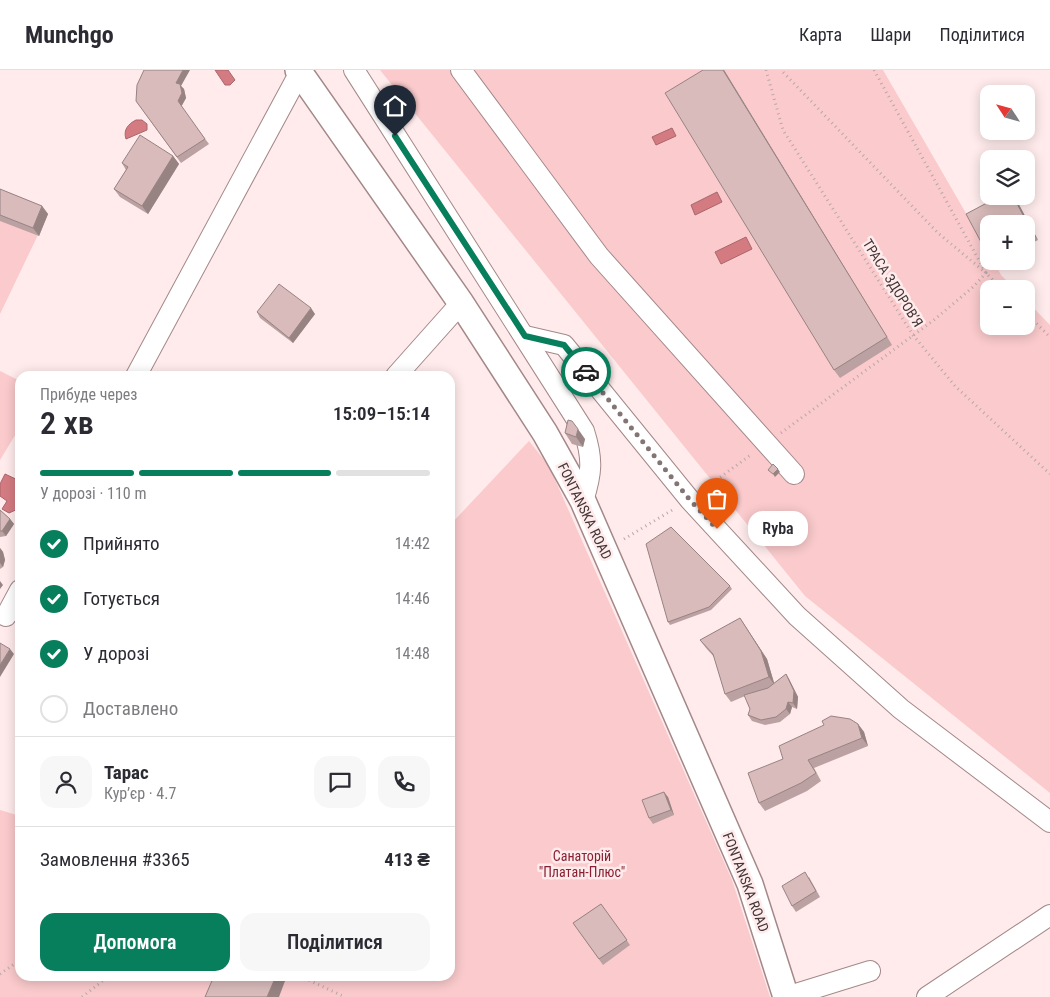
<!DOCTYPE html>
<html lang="uk">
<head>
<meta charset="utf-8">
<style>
  body { margin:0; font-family:"Roboto Condensed",sans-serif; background:#f7f7f7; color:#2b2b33; height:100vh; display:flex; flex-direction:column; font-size:19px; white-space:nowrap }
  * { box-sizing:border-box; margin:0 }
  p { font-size:16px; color:#7c7c81 }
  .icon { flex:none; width:28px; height:28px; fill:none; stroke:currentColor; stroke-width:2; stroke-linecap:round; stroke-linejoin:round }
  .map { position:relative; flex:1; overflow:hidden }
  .side { position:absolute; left:15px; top:301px; width:440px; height:610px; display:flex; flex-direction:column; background:#fff; border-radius:15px; box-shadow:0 2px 12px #0003 }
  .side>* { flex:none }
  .needle { width:32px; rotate:306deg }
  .buttons { position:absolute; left:980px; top:15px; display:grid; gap:10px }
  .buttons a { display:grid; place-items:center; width:55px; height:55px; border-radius:10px; background:#fff; box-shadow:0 2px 12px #0003; font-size:25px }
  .pin { position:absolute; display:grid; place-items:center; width:42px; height:42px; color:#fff; margin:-51px -21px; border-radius:50% 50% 50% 0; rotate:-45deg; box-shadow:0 0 5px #0007 }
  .pin .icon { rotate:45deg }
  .courier { position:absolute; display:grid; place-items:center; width:50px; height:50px; margin:-25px; border:4px solid #077e5c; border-radius:50%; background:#fff; color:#222; box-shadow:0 1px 6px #0007 }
  .bubble { position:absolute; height:35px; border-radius:15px; background:#fff; box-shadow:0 2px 12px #0003; font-size:16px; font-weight:600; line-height:35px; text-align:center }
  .overview em { font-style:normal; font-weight:600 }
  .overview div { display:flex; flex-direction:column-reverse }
  .overview { display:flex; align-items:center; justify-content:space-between; height:85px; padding:0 25px }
  h1 { font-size:32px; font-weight:600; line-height:38px }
  .bar { display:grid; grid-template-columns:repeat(4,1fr); gap:8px 5px; align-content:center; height:60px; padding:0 25px }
  .bar i { height:6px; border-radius:4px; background:#e1e1e2 }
  .bar .active { background:#077e5c }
  .bar p { grid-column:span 4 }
  .line { display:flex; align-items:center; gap:12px; padding:0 25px; border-top:1px solid #e1e1e2 }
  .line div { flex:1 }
  .round { display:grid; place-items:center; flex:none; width:52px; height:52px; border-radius:15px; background:#f7f7f7 }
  ol { padding:0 25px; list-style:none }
  li { display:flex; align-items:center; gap:15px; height:55px }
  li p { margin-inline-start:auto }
  li .icon { padding:5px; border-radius:50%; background:#077e5c; color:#fff; stroke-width:4 }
  li:last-child { color:#7c7c81 }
  li i { width:28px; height:28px; border:2px solid #e1e1e2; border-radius:50% }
  .action { display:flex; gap:10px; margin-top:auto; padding:10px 25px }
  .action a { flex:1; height:58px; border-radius:15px; background:#077e5c; color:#fff; font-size:20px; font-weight:600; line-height:58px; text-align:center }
  .action a+a { background:#f7f7f7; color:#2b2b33 }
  header { display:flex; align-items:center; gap:30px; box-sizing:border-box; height:70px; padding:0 25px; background:#fff; border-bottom:1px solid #e1e1e2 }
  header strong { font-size:24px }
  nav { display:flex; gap:28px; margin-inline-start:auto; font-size:18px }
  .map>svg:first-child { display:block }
</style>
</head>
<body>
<header>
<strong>Munchgo</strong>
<nav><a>Карта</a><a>Шари</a><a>Поділитися</a></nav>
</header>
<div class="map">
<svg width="1050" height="927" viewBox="0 0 1050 927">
  <rect width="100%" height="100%" fill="#ffebec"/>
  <g fill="#facacc">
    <path d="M380 0H883L989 183V191H994L1001 205 1015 219H989V256H1026V230L1050 255V723L805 526Z"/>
    <path d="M0 125 48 144 0 244Z"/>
    <path d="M0 301 20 311V357L0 390Z"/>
    <path d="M529 371 549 396 732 810 770 927H0V740L20 746V906H450V455Z"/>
  </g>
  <g fill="#d47b82" stroke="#a8666b">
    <path d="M215 0H228L235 10 230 15H225Z"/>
    <path d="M136 50H142L147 54V60L126 69C123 60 128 54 136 50Z"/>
    <path d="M672 58 676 66 656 75 652 67Z"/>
    <path d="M717 122 722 132 695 145 691 135Z"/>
    <path d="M746 167 752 179 721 194 715 182Z"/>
    <path d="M5 404 20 411V438L9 443 2 439 7 431 0 426V414Z"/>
  </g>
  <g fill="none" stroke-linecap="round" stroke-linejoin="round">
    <g stroke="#a48889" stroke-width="22">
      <g id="minor">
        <path d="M354 0 584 361C593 389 592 403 583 431"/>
        <path d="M461 0 599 186 794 404"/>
        <path d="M525 266 564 275 690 430 797 546 901 639 1050 752"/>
        <path d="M136 306 300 2"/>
        <path d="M396 306 461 233"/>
        <path d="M6 546 20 520"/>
        <path d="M786 927 870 901"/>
        <path d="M927 927 1050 845"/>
      </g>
    </g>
    <g stroke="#a48889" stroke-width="28">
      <path id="major" d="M298 0 461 233 545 363 583 431 750 814 786 927"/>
    </g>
    <g stroke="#b8a7a8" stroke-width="3" stroke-dasharray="1 4" stroke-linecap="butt">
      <path d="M766 0 783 60 913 265 955 316 1050 404"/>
      <path d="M874 0 986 203 1002 219"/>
      <path d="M1026 243 1050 267"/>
      <path d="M781 363 934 250 973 217 986 203 938 163 781 0"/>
      <path d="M704 419 752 384"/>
      <path d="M624 469 674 439"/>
      <path d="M0 904 20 890"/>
      <path d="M300 906 345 927"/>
      <path d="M82 927 109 906"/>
    </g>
    <use href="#minor" stroke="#fff" stroke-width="20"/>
    <use href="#major" stroke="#fff" stroke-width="25"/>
  </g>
  <g fill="#bba1a1">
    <path d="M703 0H724L892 275 840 308 834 300Z"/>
    <path d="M181 16 184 19 186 28 181 37 209 74 181 93 136 31Z"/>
    <path d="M173 86 179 94 148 144 120 127 114 119 126 100 122 93Z"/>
    <path d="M0 119 42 136 48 144 39 166 0 151Z"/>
    <path d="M1000 126H1014L1038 170 1026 176V154H989V186L966 144Z"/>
    <path d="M257 242 315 244 293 273 260 248Z"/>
    <path d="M565 363 585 369 583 377 572 374Z"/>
    <path d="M0 440 10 449 14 454 6 466 0 467Z"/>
    <path d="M0 478 3 482 5 490 3 497 0 499Z"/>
    <path d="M730 516 732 519 711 540 670 555 668 552Z"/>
    <path d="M740 548 767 589 774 613 786 604 789 609 798 627 797 639 792 637 790 644 780 652 765 655 752 651 748 645 750 639 745 626 731 632 725 624 714 587 706 578 700 570Z"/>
    <path d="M858 654 864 662 868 676 814 698 821 711 807 721 765 741 759 733 783 689Z"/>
    <path d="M668 727 674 745 653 754 649 748Z"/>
    <path d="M809 807 820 827 796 842 792 836Z"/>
    <path d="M601 834 630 875 603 895 573 853Z"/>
  </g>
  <g fill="#988383">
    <path d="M183 0H190L181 16 184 19 186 28 181 37 178 31 176 13Z"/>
    <path d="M723 0H724L892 275 887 267Z"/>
    <path d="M173 86 179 94 148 144 142 136Z"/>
    <path d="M1013 126H1014L1016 129 1038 170 1032 162Z"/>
    <path d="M42 136 48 144 39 166 33 158Z"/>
    <path d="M311 238 315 244 293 273 289 268Z"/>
    <path d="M578 359 585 369 583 377 576 367Z"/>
    <path d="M778 399 780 402 775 407 773 404Z"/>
    <path d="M10 449 14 454 6 466 2 461Z"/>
    <path d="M0 478 3 482 5 490 3 497 0 493Z"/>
    <path d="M0 511 3 515 0 519Z"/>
    <path d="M740 548 767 589 775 616 769 607Z"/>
    <path d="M10 579 14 584 0 607V595Z"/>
    <path d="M786 604 789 609 798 627 797 639 793 633Z"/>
    <path d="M788 632 792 637 790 644 786 639Z"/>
    <path d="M858 654 864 662 868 676 862 668Z"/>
    <path d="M664 722 668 727 674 745 671 740Z"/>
    <path d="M450 768 455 775 450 781Z"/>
    <path d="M276 906H282L285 911 279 927H267Z"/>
  </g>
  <g fill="#d9bbbb" stroke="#988383">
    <path d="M144 0H183L176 13 180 14 182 23 178 31 205 69 177 87 136 31 137 15Z"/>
    <path d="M703 0H723L887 267 834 300 665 23Z"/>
    <path d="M140 65 173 86 142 136 114 119 128 97 122 93Z"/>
    <path d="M0 119 42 136 33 158 0 145Z"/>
    <path d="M1000 126H1013L1032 162 1026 165V154H989L988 185 966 144Z"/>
    <path d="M279 214 311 238 289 268 257 242Z"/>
    <path d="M568 350 572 351 578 359 576 367 565 363Z"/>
    <path d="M773 394 778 399 773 404 768 400Z"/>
    <path d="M0 440 10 449 2 461H0Z"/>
    <path d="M671 457 730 516 709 537 668 552 646 474Z"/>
    <path d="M740 548 761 581 769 607 725 624 713 584 700 570Z"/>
    <path d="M0 573 10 579 0 595Z"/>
    <path d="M786 604 794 621 793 633 788 632 786 639 776 647 761 650 748 645 750 639 744 625 768 618Z"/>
    <path d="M831 646 850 649 858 654 862 668 808 690 816 703 801 713 759 733 748 703 783 689 779 676 824 655 822 651Z"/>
    <path d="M664 722 671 740 649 748 642 730Z"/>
    <path d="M805 802 816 821 792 836 782 816Z"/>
    <path d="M601 834 627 870 599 889 573 853Z"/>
    <path d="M214 906H276L267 927H205Z"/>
  </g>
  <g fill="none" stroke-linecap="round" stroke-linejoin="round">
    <path stroke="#847575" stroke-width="5" stroke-dasharray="0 9" d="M586 302 690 430 717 459"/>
    <path stroke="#077e5c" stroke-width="6" d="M395 66 525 266 564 275 586 302"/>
  </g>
  <g text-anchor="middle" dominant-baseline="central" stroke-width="5" stroke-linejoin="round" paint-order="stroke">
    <g font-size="14" fill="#413535" stroke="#ffebec">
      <text transform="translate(893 213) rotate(58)">ТРАСА ЗДОРОВ’Я</text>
      <text transform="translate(585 441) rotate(64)">FONTANSKA ROAD</text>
      <text transform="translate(746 812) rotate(69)">FONTANSKA ROAD</text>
    </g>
    <g font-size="14" fill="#891f32" stroke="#ffebec">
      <text x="582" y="786">Санаторій<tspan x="582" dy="16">"Платан-Плюс"</tspan></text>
    </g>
  </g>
</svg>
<div class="buttons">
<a><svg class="needle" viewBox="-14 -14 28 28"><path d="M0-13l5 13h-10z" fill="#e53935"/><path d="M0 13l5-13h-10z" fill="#7c7c81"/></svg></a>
<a><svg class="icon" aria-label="layers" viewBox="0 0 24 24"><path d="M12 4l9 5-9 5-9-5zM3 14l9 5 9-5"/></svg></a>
<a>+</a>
<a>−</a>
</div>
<div class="pin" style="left:717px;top:459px;background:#ea580c"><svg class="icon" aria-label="bag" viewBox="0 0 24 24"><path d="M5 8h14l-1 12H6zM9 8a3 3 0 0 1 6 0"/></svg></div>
<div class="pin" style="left:395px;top:66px;background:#1f2937"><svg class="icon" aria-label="home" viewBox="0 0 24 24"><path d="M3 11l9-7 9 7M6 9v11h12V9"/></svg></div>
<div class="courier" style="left:586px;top:302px"><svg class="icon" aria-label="car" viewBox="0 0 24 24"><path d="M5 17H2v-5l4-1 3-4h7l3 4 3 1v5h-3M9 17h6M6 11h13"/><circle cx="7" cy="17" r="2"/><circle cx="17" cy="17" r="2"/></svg></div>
<div class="bubble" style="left:748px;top:441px;width:60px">Ryba</div>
<section class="side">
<div class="overview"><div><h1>2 хв</h1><p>Прибуде через</p></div><em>15:09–15:14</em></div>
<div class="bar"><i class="active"></i><i class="active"></i><i class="active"></i><i></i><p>У дорозі · 110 m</p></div>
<ol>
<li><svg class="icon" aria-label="check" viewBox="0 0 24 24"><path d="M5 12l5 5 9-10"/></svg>Прийнято<p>14:42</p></li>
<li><svg class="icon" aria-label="check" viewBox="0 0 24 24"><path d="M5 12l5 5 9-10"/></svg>Готується<p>14:46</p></li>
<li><svg class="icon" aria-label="check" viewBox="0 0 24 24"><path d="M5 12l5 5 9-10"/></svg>У дорозі<p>14:48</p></li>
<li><i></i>Доставлено</li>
</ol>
<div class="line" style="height:90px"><a class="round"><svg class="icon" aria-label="person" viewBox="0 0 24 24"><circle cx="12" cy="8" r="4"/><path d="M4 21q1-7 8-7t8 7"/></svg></a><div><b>Тарас</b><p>Кур’єр · 4.7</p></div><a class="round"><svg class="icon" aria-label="chat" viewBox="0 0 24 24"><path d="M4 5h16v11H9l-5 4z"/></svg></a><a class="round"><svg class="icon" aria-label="phone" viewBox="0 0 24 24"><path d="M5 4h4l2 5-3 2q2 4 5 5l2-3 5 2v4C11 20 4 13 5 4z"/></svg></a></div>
<div class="line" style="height:65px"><div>Замовлення #3365</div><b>413 ₴</b></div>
<div class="action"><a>Допомога</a><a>Поділитися</a></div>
</section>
</div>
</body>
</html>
